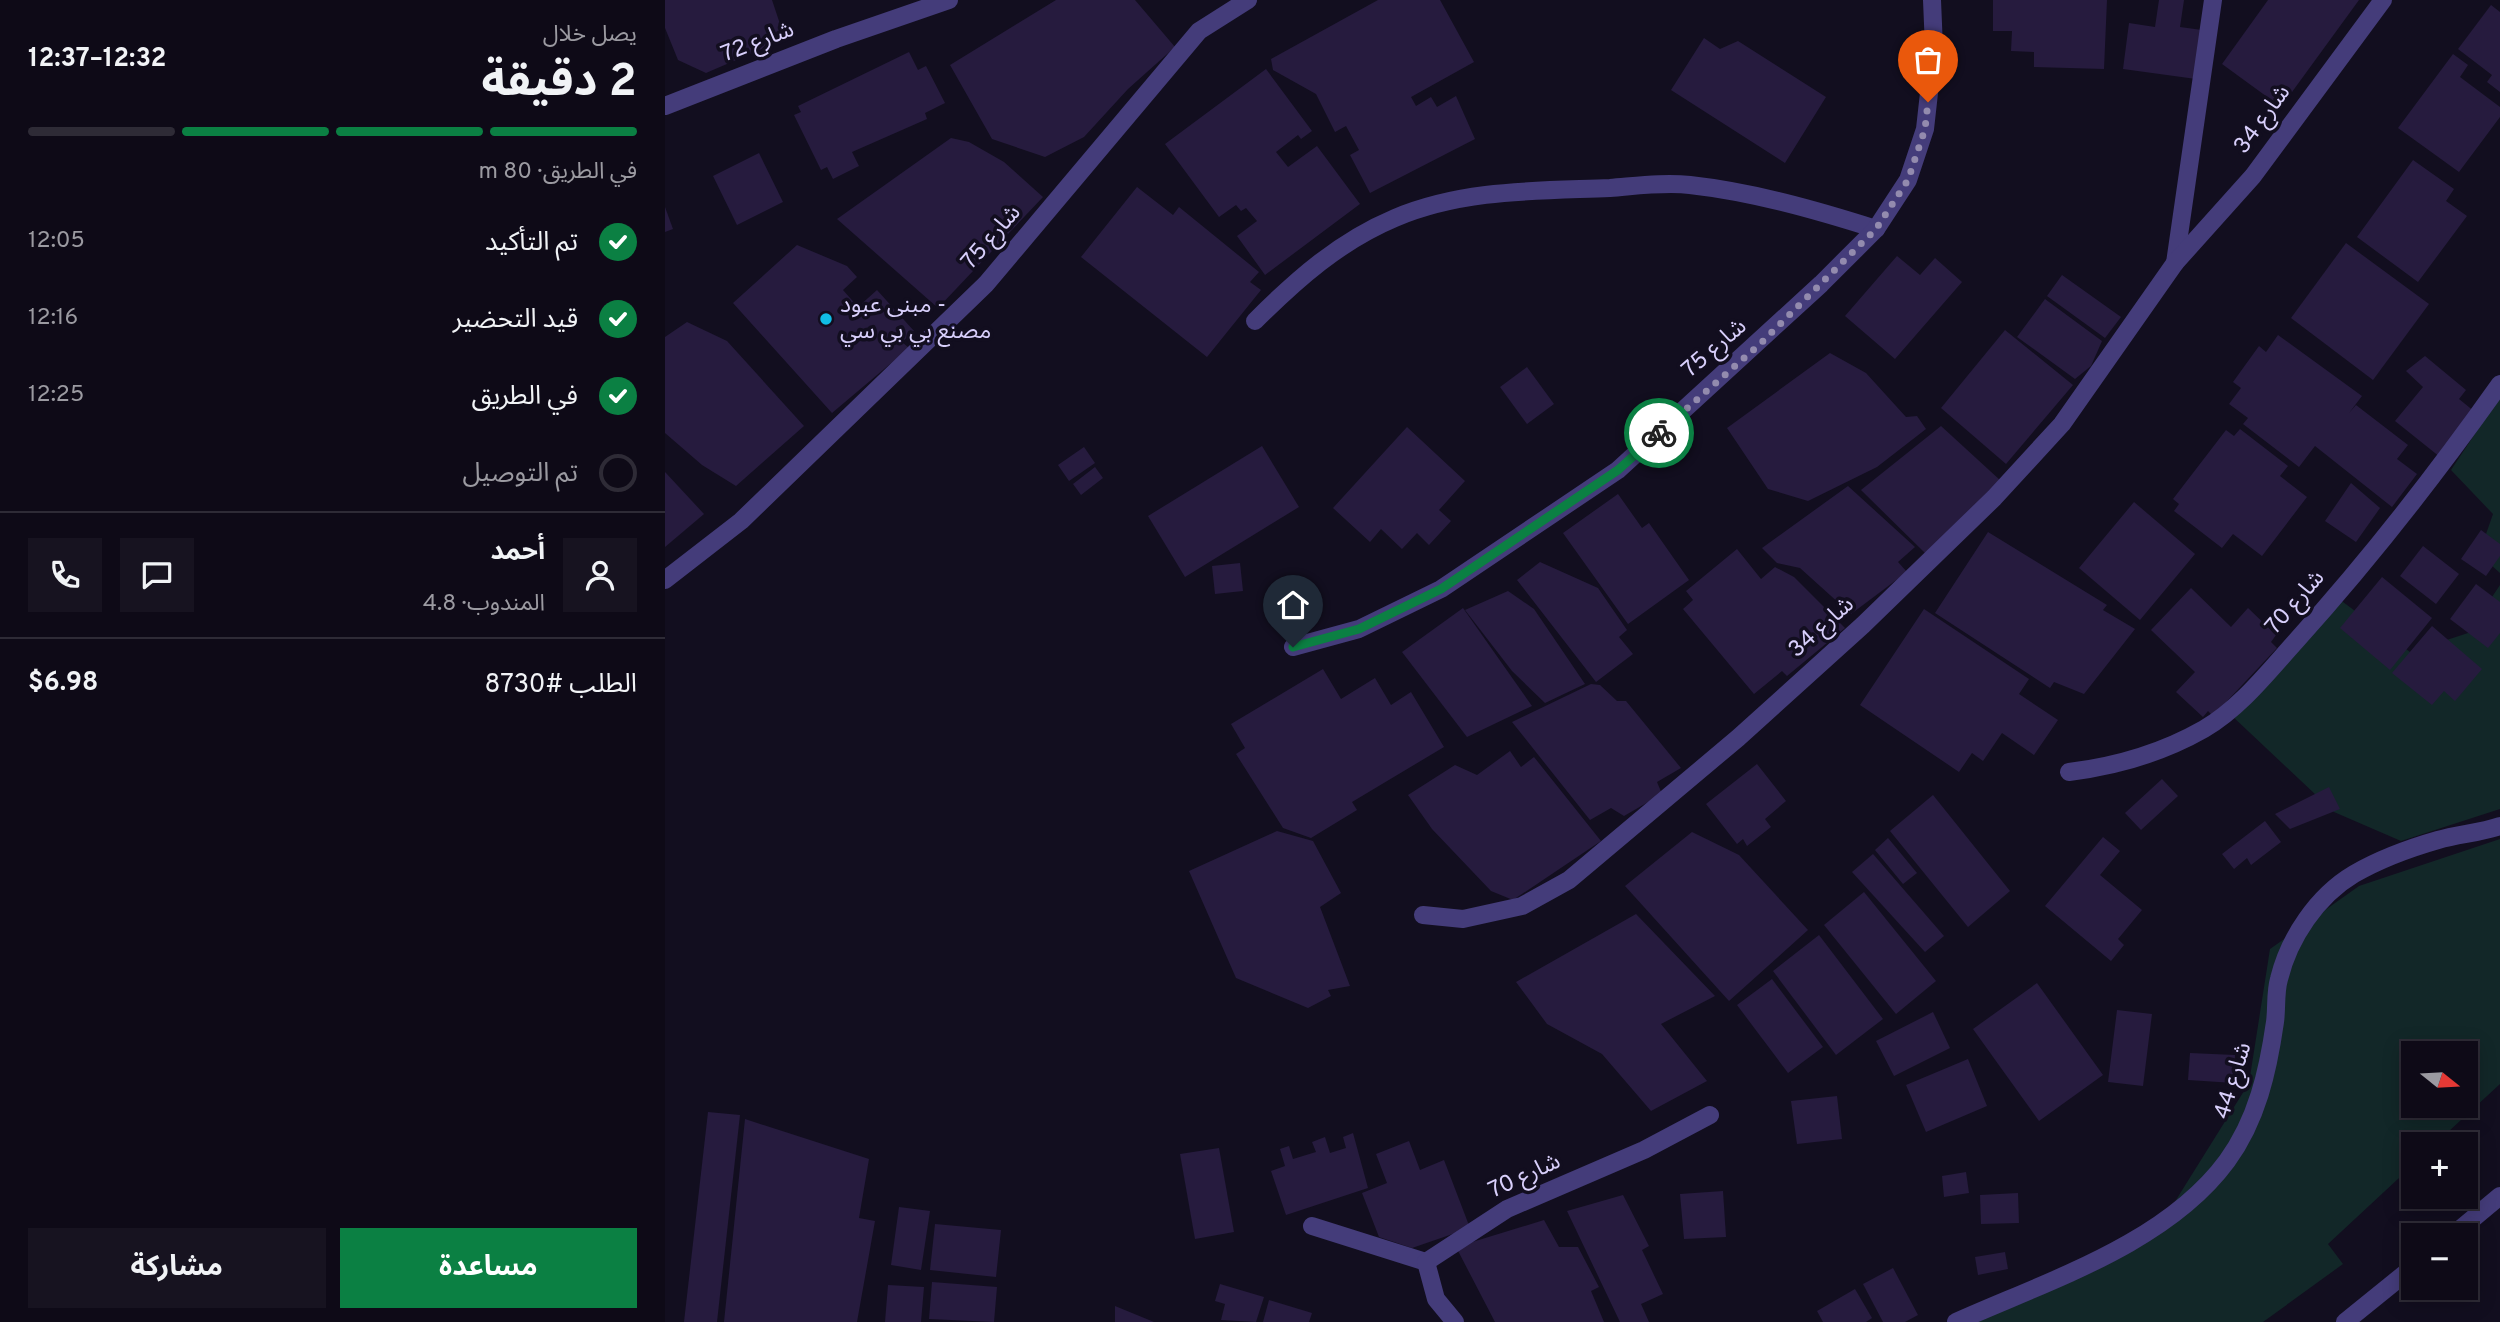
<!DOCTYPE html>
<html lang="ar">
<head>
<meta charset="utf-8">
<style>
  body { margin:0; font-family:Overpass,"Noto Sans Arabic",sans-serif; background:#171320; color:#f1f3f6; direction:rtl; height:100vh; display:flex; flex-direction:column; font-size:26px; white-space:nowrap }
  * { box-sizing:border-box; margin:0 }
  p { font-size:23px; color:#9b9aa1 }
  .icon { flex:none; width:38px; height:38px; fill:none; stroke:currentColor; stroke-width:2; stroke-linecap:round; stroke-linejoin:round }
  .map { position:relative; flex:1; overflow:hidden; direction:ltr }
  .panel { display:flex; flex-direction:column; background:#0e0a17; width:665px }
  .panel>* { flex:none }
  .needle { width:46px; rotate:108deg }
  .controls { position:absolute; left:1736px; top:1041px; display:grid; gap:14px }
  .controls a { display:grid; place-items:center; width:77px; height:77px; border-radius:0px; background:#0e0a17; box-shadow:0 4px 18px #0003,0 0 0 2px #2e2b36; font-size:35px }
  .pin { position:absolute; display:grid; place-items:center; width:60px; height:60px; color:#fff; margin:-72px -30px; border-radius:50% 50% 50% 0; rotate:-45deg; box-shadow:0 0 7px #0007 }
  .pin .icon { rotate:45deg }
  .courier { position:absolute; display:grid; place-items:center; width:70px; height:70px; margin:-35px; border:5px solid #0b8043; border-radius:50%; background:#fff; color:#222; box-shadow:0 2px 9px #0007 }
  .summary em { font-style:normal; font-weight:700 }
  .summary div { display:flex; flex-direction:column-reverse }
  .summary { display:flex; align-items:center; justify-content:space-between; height:119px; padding:0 28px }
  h1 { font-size:46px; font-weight:700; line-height:52px }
  .bar { display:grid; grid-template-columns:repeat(4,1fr); gap:10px 7px; align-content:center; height:84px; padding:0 28px }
  .bar i { height:9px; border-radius:5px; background:#2e2b36 }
  .bar .active { background:#0b8043 }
  .bar p { grid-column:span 4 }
  .line { display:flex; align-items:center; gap:18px; padding:0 28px; border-top:2px solid #2e2b36 }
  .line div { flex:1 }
  .round { display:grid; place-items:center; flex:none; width:74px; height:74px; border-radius:0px; background:#171320 }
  ol { padding:0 28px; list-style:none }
  li { display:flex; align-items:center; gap:21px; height:77px }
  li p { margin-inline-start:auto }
  li .icon { padding:7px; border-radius:50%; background:#0b8043; color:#fff; stroke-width:4 }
  li:last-child { color:#9b9aa1 }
  li i { width:38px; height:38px; border:4px solid #2e2b36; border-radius:50% }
  .primary-button { display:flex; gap:14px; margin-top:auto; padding:14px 28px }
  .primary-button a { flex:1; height:80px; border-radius:0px; background:#0b8043; color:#fff; font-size:28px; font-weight:700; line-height:80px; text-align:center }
  .primary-button a+a { background:#171320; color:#f1f3f6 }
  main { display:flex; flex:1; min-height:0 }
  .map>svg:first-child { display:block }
</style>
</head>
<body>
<main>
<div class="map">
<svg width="1835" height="1322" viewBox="0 0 1835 1322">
  <rect width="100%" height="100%" fill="#120e1f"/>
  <g fill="#122728" fill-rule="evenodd">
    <path d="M1835 396V573L1814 554 1828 514 1786 470Z"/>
    <path d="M1835 585V809L1736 841 1669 812 1566 715 1670 596 1745 652 1803 633Z"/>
    <path d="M1835 839V1084L1770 1144H1748V1165L1663 1244 1678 1264 1598 1322H1297L1496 1224 1584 1083 1605 949 1694 886ZM1748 1054H1801V1106H1748Z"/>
  </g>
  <g fill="#261b3e">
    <path d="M0 0H107L120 39 41 73 13 60 0 28Z"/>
    <path d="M391 0H470L510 47 463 89 419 137 380 157 327 139 285 65Z"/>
    <path d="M713 0H775L809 62 746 97 751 106 766 97 772 107 791 96 810 139 705 193 685 155 694 150 681 126 670 132 651 94 608 70 606 59Z"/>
    <path d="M1328 0H1442L1439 69 1369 67V52L1346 51 1347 31H1328Z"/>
    <path d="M1494 0H1519L1515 27 1537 30 1531 79 1458 69 1464 23 1490 27Z"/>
    <path d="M1603 0H1694L1616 107 1557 64Z"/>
    <path d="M1826 5 1835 12V92L1822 82 1827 75 1793 49Z"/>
    <path d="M1039 38 1055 49 1073 41 1161 97 1120 163 1006 90Z"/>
    <path d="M244 52 253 70 261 66 280 103 260 113 262 119 187 152 194 166 168 179 162 167 156 170 129 115 136 112 133 106Z"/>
    <path d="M1788 54 1803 65 1795 77 1835 107V117L1794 172 1733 128Z"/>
    <path d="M601 69 647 131 636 139 633 135 611 152 623 167 652 146 695 204 600 275 572 236 592 221 581 208 576 211 571 205 554 217 500 144Z"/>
    <path d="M286 138 304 142 339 162 378 197 273 308 172 219Z"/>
    <path d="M94 153 118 202 72 225 48 176Z"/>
    <path d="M1748 160 1789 189 1781 201 1802 216 1753 282 1692 237Z"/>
    <path d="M472 187 508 215 514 207 594 272 585 282 596 290 542 357 416 257Z"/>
    <path d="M0 207 8 229 0 232Z"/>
    <path d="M1681 243 1764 304 1708 380 1626 318Z"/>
    <path d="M132 245 182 266 192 277 178 290 193 307 212 290 249 331 237 342 244 348 167 413 68 303Z"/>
    <path d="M1232 256 1255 275 1270 258 1297 282 1230 359 1180 316Z"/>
    <path d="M1397 275 1456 317 1440 338 1382 296Z"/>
    <path d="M1380 299 1437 341 1426 366 1410 379 1352 337Z"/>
    <path d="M22 322 62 341 139 426 71 486 37 465 0 433V337Z"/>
    <path d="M1340 330 1408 385 1341 464 1276 408Z"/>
    <path d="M1613 335 1697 396 1684 413 1691 405 1743 445 1732 459 1752 474 1727 507 1650 446 1634 467 1578 424 1583 418 1564 404 1576 388 1568 382 1594 346 1601 352Z"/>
    <path d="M1165 353 1201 373 1241 417 1252 416 1261 429 1212 467 1143 501 1103 489 1062 428Z"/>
    <path d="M1760 356 1801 390 1794 399 1810 412 1775 457 1730 421 1758 387 1741 371Z"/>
    <path d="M862 367 889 404 862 424 835 387Z"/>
    <path d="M1276 426 1336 481 1261 554 1196 490Z"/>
    <path d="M742 427 800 481 774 510 786 521 764 545 752 533 737 549 716 529 705 542 668 508Z"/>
    <path d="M1575 429 1623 466 1615 476 1642 497 1597 556 1568 534 1557 548 1509 511 1514 504 1508 499 1561 430 1569 436Z"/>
    <path d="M597 446 634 507 520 577 483 516Z"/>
    <path d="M419 447 430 463 404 481 393 465Z"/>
    <path d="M430 467 438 478 416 495 408 484Z"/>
    <path d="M0 472 39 514 0 547Z"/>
    <path d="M1686 483 1715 508 1691 542 1660 521Z"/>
    <path d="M1183 486 1250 547 1233 562 1242 572 1186 614 1135 568 1112 563 1097 548Z"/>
    <path d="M953 494 977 528 984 523 1024 580 963 624 898 533Z"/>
    <path d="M1469 502 1530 554 1475 620 1414 568Z"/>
    <path d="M1816 530 1835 544V556L1821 576 1796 559Z"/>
    <path d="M1323 532 1442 605 1438 610 1470 629 1419 694 1389 682 1385 688 1270 613Z"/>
    <path d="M1758 546 1794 574 1771 604 1735 576Z"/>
    <path d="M1072 549 1096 579 1110 567 1129 577 1180 628 1122 676 1117 671 1089 694 1018 609 1028 600 1021 591Z"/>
    <path d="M875 562 933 588 962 630 954 637 968 654 931 682 852 580Z"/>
    <path d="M575 563 578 591 550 594 547 566Z"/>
    <path d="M1717 577 1767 618 1725 670 1675 628Z"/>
    <path d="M1811 584 1835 602V633L1823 648 1785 619Z"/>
    <path d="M1526 588 1566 627 1583 608 1611 635 1606 642 1612 648 1548 716 1543 711 1538 717 1511 692 1530 672 1486 630Z"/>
    <path d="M843 591 869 609 920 684 880 703 847 671 800 610Z"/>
    <path d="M798 608 867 706 802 737 737 652Z"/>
    <path d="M1259 609 1364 679 1354 694 1393 720 1369 755 1337 733 1318 761 1307 753 1294 772 1195 705Z"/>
    <path d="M1767 626 1817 669 1790 701 1779 691 1767 705 1727 673Z"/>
    <path d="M658 669 676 699 710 678 726 705 746 692 779 747 687 802 692 810 646 838 618 828 571 754 580 748 566 724Z"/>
    <path d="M926 684 935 685 952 701H961L1016 768 992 782 997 794 959 816 946 808 925 820 847 722Z"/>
    <path d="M845 751 856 767 869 757 936 841 848 900 826 891 767 829 743 795 790 765 812 775Z"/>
    <path d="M1092 764 1121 801 1100 819 1106 827 1082 846 1078 839 1072 844 1041 804Z"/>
    <path d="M1497 779 1513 796 1476 830 1460 813Z"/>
    <path d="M1664 787 1675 809 1625 829 1610 814Z"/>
    <path d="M1268 795 1345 891 1303 927 1225 831Z"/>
    <path d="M1600 821 1616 842 1586 865 1582 858 1569 869 1557 854Z"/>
    <path d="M612 831 648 841 676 893 655 907 685 986 663 990 666 996 643 1008 571 978 524 871Z"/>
    <path d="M1027 832 1074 855 1143 930 1064 1001 960 886Z"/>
    <path d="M1438 837 1455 851 1435 875 1477 910 1453 939 1459 945 1446 961 1380 906Z"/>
    <path d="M1223 838 1252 873 1238 884 1210 850Z"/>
    <path d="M1208 854 1279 936 1260 952 1187 872Z"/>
    <path d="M1199 892 1271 981 1231 1014 1159 925Z"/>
    <path d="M971 914 1050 996 996 1024 1042 1081 986 1111 937 1054 882 1024 851 982Z"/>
    <path d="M1154 935 1218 1019 1171 1055 1108 971Z"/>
    <path d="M1107 979 1158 1047 1123 1073 1072 1005Z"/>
    <path d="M1372 983 1438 1075 1374 1121 1308 1029Z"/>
    <path d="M1452 1010 1487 1014 1478 1086 1443 1082Z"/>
    <path d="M1268 1012 1285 1048 1229 1076 1211 1041Z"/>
    <path d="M1525 1053 1570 1055 1569 1083 1523 1080Z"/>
    <path d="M1303 1059 1322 1106 1261 1132 1241 1085Z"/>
    <path d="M1172 1096 1177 1139 1132 1144 1126 1101Z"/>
    <path d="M43 1112 75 1115 52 1322H19Z"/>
    <path d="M80 1119 204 1159 194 1218 210 1221 192 1322H59Z"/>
    <path d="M688 1133 703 1188 621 1215 606 1171 620 1166 615 1149 624 1146 628 1159 651 1152 647 1142 660 1137 665 1153 681 1148 678 1137Z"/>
    <path d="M744 1141 755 1170 779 1160 805 1228 747 1248 714 1237 697 1193 722 1183 711 1154Z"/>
    <path d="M554 1148 569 1232 530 1239 515 1154Z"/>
    <path d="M1301 1172 1304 1193 1279 1197 1277 1176Z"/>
    <path d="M1058 1191 1061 1237 1019 1239 1015 1194Z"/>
    <path d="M1353 1193 1354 1223 1316 1224 1315 1195Z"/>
    <path d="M958 1195 984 1246 977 1250 998 1294 976 1304 984 1322H955L902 1211Z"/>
    <path d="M234 1207 265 1211 256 1270 226 1265Z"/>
    <path d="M879 1220 894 1247H913L934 1287 926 1291 939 1322H830L791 1247Z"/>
    <path d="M270 1224 336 1230 331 1277 265 1270Z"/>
    <path d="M1340 1252 1343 1269 1313 1275 1310 1257Z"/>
    <path d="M1228 1268 1253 1315 1240 1322H1218L1198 1284Z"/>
    <path d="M267 1282 332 1287 329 1322 264 1319Z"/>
    <path d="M555 1284 599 1297 591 1322 556 1320 560 1304 550 1301Z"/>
    <path d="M223 1285 259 1287 256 1322H220Z"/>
    <path d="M1190 1289 1207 1318 1201 1322H1158L1152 1311Z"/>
    <path d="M604 1300 647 1313 644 1322H598Z"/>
    <path d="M450 1306 489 1322H450Z"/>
  </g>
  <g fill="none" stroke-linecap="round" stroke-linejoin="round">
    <g stroke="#443c7a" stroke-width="18">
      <path d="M1787 1236 1835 1196"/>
      <path d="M1680 1322 1748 1267"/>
    </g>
    <g stroke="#443c7a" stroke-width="18">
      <path d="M0 106 171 39 284 0"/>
      <path d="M1510 263 1548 0"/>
      <path d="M590 321C632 279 675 241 730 218 798 189 873 191 945 188 971 186 999 182 1025 185 1088 192 1151 210 1211 229"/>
      <path d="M0 580 76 521 321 284 534 31 583 0"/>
      <path d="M628 647 694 629 776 589 953 470 1156 284 1211 229 1243 180 1260 129 1269 48 1267 0"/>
      <path d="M1404 772C1452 766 1497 753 1539 729 1575 708 1603 672 1631 641 1704 560 1772 473 1835 384"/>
      <path d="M758 915 798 919 857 906 904 880 1073 738 1198 625 1329 498 1397 424 1510 263 1588 176 1718 0"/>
      <path d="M647 1226 761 1262"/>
      <path d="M790 1322 771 1299 761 1262 842 1209 979 1150 1045 1115"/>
      <path d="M1291 1322C1382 1281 1501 1244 1562 1161 1592 1120 1603 1071 1610 1022 1612 1008 1610 993 1614 979 1624 938 1652 896 1689 874 1715 859 1745 848 1773 840 1793 834 1815 833 1835 826"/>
    </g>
  </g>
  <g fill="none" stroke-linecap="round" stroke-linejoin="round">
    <path stroke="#938bae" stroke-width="7" stroke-dasharray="0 12.6" d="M994 433 1095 344 1211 229 1243 180 1260 129 1263 102"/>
    <path stroke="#0b8043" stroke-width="9" d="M628 647 694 629 776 589 953 470 994 433"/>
  </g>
  <circle fill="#11bde5" stroke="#120e1f" stroke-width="2.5" cx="161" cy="319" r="7"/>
  <g text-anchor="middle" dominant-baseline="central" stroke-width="7" stroke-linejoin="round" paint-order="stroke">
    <g font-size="23" fill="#d8cffb" stroke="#120e1f">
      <text transform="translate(93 43) rotate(-21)">شارع 72</text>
      <text transform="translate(1598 120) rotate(-54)">شارع 34</text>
      <text transform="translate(327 238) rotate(-49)">شارع 75</text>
      <text transform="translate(1050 349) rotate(-41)">شارع 75</text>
      <text transform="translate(1631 603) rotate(-49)">شارع 70</text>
      <text transform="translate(1157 628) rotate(-42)">شارع 34</text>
      <text transform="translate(1569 1081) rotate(-73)">شارع 44</text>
      <text transform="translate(860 1177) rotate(-25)">شارع 70</text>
    </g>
    <g font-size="23" fill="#d8cffb" stroke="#120e1f" text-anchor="start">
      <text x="175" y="306">مبنى عبود -<tspan x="175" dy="26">مصنع بي بي سي</tspan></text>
    </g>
  </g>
</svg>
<div class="controls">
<a><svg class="needle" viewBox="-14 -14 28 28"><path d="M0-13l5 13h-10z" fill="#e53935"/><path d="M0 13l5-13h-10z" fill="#9b9aa1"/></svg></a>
<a>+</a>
<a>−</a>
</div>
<div class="pin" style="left:1263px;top:102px;background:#ea580c"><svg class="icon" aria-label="bag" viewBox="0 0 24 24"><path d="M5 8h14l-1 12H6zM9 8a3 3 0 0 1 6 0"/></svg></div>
<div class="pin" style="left:628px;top:647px;background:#1f2937"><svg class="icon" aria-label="home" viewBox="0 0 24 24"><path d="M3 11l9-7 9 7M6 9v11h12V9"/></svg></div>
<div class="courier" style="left:994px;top:433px"><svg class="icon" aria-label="bike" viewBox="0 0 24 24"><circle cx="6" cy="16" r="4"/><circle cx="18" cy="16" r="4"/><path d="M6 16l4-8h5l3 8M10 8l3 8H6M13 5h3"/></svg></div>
</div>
<section class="panel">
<div class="summary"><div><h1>2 دقيقة</h1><p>يصل خلال</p></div><em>12:32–12:37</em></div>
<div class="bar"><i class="active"></i><i class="active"></i><i class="active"></i><i></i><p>في الطريق · 80 m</p></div>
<ol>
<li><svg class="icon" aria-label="check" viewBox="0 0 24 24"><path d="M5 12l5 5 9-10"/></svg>تم التأكيد<p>12:05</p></li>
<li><svg class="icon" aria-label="check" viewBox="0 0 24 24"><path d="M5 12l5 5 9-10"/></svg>قيد التحضير<p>12:16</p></li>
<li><svg class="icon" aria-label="check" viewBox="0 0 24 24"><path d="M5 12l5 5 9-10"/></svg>في الطريق<p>12:25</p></li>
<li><i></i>تم التوصيل</li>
</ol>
<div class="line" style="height:126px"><a class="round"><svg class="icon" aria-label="person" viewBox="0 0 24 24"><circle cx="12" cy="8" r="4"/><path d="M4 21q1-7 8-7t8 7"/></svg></a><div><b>أحمد</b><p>المندوب · 4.8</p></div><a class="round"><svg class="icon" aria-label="chat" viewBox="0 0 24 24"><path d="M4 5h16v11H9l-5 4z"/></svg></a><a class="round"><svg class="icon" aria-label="phone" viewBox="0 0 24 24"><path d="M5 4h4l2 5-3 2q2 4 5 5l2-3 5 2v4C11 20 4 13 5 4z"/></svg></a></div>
<div class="line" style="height:91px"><div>الطلب #8730</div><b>$6.98</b></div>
<div class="primary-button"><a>مساعدة</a><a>مشاركة</a></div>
</section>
</main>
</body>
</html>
